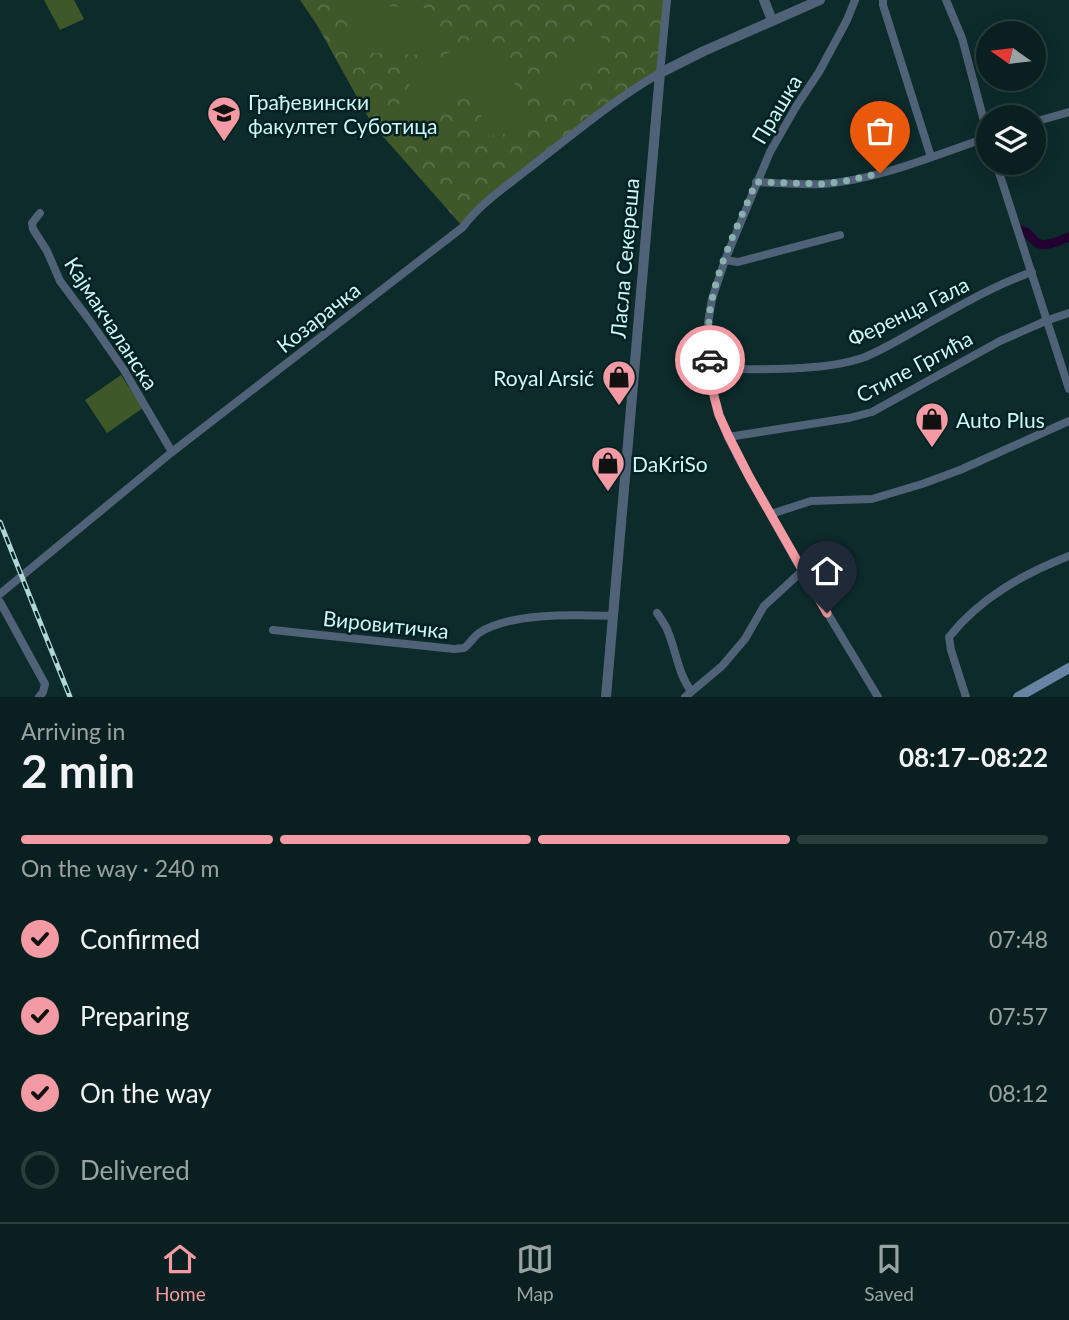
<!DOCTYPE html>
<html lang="en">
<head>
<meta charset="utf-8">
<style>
  body { margin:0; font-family:Lato,sans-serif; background:#132829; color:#f1f3f6; height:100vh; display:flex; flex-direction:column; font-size:26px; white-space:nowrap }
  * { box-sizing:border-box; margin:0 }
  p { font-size:23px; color:#99a3a5 }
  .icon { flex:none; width:38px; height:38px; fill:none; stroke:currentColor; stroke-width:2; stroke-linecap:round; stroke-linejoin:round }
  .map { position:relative; height:697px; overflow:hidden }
  .side { display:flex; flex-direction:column; background:#0a2020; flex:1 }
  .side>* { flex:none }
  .needle { width:46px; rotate:284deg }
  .tools { position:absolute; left:976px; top:21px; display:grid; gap:14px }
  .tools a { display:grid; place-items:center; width:70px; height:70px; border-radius:50%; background:#0a2020; box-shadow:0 4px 18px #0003,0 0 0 2px #2a3e3e; font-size:35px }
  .pin { position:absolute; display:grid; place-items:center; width:60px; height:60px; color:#fff; margin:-72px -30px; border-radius:50% 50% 50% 0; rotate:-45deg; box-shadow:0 0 7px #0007 }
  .pin .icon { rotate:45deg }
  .courier { position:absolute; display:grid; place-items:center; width:70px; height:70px; margin:-35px; border:5px solid #f49aa4; border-radius:50%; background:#fff; color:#222; box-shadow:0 2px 9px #0007 }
  .headline em { font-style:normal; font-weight:700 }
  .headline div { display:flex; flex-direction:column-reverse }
  .headline { display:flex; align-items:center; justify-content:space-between; height:119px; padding:0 21px }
  h1 { font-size:46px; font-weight:700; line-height:52px }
  .bar { display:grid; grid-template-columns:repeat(4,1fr); gap:10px 7px; align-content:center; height:84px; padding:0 21px }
  .bar i { height:9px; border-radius:5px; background:#2a3e3e }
  .bar .selected { background:#f49aa4 }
  .bar p { grid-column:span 4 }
  ol { padding:0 21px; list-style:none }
  li { display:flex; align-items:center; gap:21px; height:77px }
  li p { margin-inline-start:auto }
  li .icon { padding:7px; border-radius:50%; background:#f49aa4; color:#111; stroke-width:4 }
  li:last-child { color:#99a3a5 }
  li i { width:38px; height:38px; border:4px solid #2a3e3e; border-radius:50% }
  .dock { display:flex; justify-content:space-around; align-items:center; height:98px; border-top:2px solid #2a3e3e; background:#0a2020; font-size:19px; color:#99a3a5 }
  .dock a { display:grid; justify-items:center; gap:4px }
  .dock .selected { color:#f49aa4 }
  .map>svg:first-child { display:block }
</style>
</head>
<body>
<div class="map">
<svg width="1069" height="697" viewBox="0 0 1069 697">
  <defs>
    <pattern id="park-crowns" width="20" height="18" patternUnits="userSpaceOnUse" patternTransform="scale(1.75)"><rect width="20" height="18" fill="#3e582a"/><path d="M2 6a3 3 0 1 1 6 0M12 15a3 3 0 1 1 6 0" fill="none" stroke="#59714a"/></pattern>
  </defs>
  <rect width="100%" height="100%" fill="#0d2b2b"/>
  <path fill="url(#park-crowns)" d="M300 0H668L660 73 564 141 463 227 372 124 317 25Z"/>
  <g fill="#3e582a">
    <path d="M44 0H74L84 19 60 30Z"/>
    <path d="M351 4 425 8 444 44 422 55 349 52Z"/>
    <path d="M591 26 607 44 545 100 529 82Z"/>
    <path d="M482 32 534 115 496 139 444 56Z"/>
    <path d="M441 56 464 94 428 116 438 133 418 145 395 107 415 94 405 78Z"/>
    <path d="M121 375 143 408 107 433 85 400Z"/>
  </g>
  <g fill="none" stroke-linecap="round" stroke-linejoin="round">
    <path stroke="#220030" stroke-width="9" d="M1018 229C1030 232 1028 235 1036 242 1044 249 1060 240 1069 237"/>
    <g stroke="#506277" stroke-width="8">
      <path d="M855 0 847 20 819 72 797 105 770 152 725 260 712 299 708 323 714 395 719 415 728 437 739 459 802 571 878 697"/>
      <path d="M883 0V5L931 157"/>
      <path d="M946 0 962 38 989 140"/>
      <path d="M1034 122 1069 112"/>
      <path d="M996 163 1069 389"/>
      <path d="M756 182C778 183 800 185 822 184 875 181 938 154 989 137"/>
      <path d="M40 213 32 223 33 229 47 251 60 281 90 321 124 370 172 452"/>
      <path d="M725 260 738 262 840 235"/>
      <path d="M711 369C756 369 824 372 865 357 887 348 907 335 927 324 961 305 995 285 1032 272"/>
      <path d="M728 437 849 418 872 412 1000 341 1048 320 1069 313"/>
      <path d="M771 514 811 501 872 499 922 484 960 470 1069 421"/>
      <path d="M0 594 172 452 463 227C480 203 506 187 528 169 571 136 613 100 660 73L667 0"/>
      <path d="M0 602 45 684 43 692 39 697"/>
      <path d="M657 613C660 617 663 622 666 627 676 648 677 672 691 691"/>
      <path d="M273 630 454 649 464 648C470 644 473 637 479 633 511 612 576 615 613 616"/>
      <path d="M685 697 722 666 745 639 764 606 802 571"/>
      <path d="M966 697 951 650 949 637C980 598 1023 574 1069 556"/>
    </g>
    <g stroke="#506277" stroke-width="10">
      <path d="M764 0 772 20"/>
      <path d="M606 697 660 73 704 51 820 0"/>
    </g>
    <path stroke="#6784a5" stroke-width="10" d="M1018 697 1069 668"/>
    <g stroke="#aed8d6" stroke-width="5">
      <path id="rail" d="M0 522 70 697"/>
    </g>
    <use href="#rail" stroke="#032121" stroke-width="2.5" stroke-dasharray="8" stroke-linecap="butt"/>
  </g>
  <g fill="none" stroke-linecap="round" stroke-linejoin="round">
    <path stroke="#89b0af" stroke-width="7" stroke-dasharray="0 12.6" d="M710 360C709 340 707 319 712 300 720 260 741 219 756 182L823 184 851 180 880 173"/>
    <path stroke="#f49aa4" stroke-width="9" d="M710 360 714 396 719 415 729 437 750 478 827 613"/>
  </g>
  <defs>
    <g id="university-pin" transform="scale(1.75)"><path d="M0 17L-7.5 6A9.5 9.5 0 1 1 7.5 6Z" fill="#f49aa4" stroke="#032121"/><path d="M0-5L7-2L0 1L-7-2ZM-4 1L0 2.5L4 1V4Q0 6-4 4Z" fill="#111"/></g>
    <g id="shop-pin" transform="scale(1.75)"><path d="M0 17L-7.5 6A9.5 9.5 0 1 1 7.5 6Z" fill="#f49aa4" stroke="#032121"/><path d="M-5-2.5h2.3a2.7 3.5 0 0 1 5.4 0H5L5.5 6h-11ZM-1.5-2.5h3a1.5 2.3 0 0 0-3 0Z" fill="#111"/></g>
  </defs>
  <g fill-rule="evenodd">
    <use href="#university-pin" x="224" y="113"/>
    <use href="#shop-pin" x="619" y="377"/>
    <use href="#shop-pin" x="932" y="419"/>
    <use href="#shop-pin" x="608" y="463"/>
  </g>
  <g text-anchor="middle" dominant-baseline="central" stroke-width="5" stroke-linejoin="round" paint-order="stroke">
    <g font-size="21" fill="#ccf8f6" stroke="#032121" text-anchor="start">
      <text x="248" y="101">Грађевински<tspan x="248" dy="24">факултет Суботица</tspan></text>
      <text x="594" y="377" text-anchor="end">Royal Arsić</text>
      <text x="956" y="419">Auto Plus</text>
      <text x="632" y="463">DaKriSo</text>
    </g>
    <g font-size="21" fill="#ccf8f6" stroke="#032121">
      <text transform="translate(776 109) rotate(-59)">Прашка</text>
      <text transform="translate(624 258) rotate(-85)">Ласла Секереша</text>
      <text transform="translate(908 311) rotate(-26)">Ференца Гала</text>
      <text transform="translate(318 317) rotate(-38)">Козарачка</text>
      <text transform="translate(112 323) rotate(57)">Кајмакчаланска</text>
      <text transform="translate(914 366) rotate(-28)">Стипе Гргића</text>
      <text transform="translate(386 624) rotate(6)">Вировитичка</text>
    </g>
  </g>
</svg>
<div class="tools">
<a><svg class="needle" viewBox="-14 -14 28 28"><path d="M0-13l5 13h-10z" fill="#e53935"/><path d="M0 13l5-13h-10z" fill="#99a3a5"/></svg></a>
<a><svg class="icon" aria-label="layers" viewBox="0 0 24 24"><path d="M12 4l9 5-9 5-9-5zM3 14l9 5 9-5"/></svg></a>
</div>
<div class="pin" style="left:880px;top:173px;background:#ea580c"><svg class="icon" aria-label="bag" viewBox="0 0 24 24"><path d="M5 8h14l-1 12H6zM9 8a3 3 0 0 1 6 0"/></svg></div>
<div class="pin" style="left:827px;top:613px;background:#1f2937"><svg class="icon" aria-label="home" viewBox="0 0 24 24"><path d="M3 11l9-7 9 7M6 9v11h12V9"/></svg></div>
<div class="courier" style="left:710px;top:360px"><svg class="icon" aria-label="car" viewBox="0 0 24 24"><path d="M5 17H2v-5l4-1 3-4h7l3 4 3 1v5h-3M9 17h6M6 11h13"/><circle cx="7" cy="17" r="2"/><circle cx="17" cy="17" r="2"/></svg></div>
</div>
<section class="side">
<div class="headline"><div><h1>2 min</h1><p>Arriving in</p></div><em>08:17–08:22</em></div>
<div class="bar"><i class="selected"></i><i class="selected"></i><i class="selected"></i><i></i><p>On the way · 240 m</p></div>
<ol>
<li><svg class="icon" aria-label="check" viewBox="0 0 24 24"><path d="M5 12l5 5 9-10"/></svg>Confirmed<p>07:48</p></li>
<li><svg class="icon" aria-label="check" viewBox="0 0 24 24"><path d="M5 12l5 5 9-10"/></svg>Preparing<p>07:57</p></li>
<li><svg class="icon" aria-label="check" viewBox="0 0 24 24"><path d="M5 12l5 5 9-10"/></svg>On the way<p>08:12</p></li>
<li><i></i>Delivered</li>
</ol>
</section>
<nav class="dock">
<a class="selected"><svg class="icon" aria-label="home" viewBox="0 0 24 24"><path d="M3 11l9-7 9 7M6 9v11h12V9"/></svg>Home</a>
<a><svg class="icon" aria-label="map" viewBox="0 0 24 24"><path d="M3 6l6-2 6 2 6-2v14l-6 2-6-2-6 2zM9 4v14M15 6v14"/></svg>Map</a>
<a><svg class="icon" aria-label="saved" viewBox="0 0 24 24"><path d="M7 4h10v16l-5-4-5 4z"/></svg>Saved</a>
</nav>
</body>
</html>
